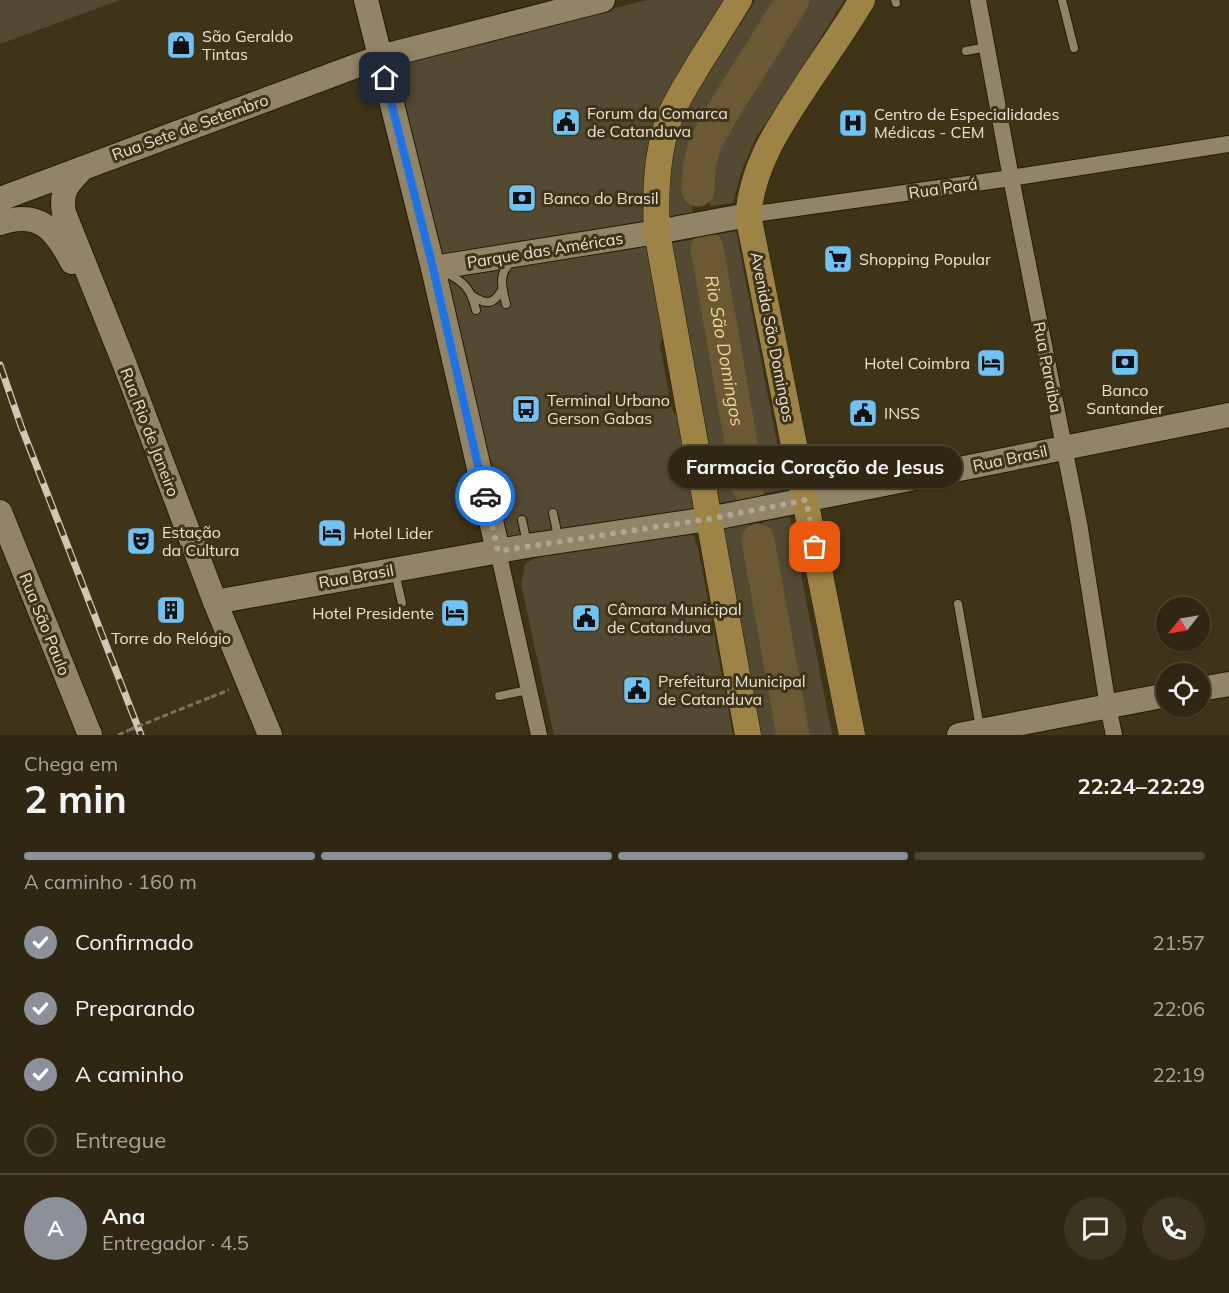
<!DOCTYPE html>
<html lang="pt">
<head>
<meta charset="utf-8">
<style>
  body { margin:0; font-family:Mulish,sans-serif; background:#3c3320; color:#f1f3f6; height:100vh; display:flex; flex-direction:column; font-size:22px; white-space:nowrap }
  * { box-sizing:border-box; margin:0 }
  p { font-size:20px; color:#a8a59f }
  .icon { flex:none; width:33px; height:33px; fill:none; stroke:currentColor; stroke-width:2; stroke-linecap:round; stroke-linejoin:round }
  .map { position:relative; height:735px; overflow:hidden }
  .drawer { display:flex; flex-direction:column; background:#302712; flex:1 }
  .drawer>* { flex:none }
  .needle { width:39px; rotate:239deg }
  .fabs { position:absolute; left:1156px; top:597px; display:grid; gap:12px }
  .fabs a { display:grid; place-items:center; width:54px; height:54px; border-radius:50%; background:#302712; box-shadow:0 2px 4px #0004,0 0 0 2px #4b4432; font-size:30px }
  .pin { position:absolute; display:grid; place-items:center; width:51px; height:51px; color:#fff; margin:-26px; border-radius:12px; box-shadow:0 3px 9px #0006 }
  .courier { position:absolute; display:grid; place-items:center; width:60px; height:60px; margin:-30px; border:4px solid #1a73e8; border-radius:50%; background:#fff; color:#222; box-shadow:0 2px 8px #0007 }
  .bubble { position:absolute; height:42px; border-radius:21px; background:#302712; box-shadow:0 2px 4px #0004,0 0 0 2px #4b4432; font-size:20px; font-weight:700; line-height:42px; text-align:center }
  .headline em { font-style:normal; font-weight:700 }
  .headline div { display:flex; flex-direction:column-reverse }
  .headline { display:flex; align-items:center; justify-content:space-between; height:102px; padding:0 24px }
  h1 { font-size:39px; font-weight:700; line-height:45px }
  .bar { display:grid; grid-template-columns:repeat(4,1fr); gap:9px 6px; align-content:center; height:72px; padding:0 24px }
  .bar i { height:8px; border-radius:4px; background:#4b4432 }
  .bar .active { background:#8c9099 }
  .bar p { grid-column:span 4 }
  .line { display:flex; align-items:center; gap:15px; padding:0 24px; border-top:2px solid #4b4432 }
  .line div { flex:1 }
  .round { display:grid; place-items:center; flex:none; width:63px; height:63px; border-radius:32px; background:#3c3320 }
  ol { padding:0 24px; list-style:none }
  li { display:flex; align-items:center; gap:18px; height:66px }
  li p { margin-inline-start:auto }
  li .icon { padding:6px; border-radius:50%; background:#8c9099; color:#fff; stroke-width:4 }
  li:last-child { color:#a8a59f }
  li i { width:33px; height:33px; border:3px solid #4b4432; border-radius:50% }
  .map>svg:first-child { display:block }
</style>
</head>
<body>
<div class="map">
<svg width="1229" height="735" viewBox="0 0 1229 735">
  <rect width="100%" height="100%" fill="#403418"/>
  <g fill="#544932">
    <path d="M0 0H120L0 44Z"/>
    <path d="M647 0H727L668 92 664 332 660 346 672 410 679 419 696 511 506 543 392 65Z"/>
    <path d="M756 0H783L696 139 688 172 693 213 669 218 670 171 678 128 691 101Z"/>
    <path d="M808 0H844L794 81 757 136 742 169 733 203 710 206 709 182 714 154 731 120Z"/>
    <path d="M736 231 786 489 766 493 716 235Z"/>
    <path d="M697 239 745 499 720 503 672 243Z"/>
    <path d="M790 517 832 735H802L762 522Z"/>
    <path d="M749 524 786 735H758L722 529Z"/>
    <path d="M684 532 694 536 698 548 733 735H554L521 584 525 564 545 553Z"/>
  </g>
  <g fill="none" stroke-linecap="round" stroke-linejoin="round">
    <g stroke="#6a5932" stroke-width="33">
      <path d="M698 190 699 168 705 144 725 108 793 0"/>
      <path id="s1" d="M707 248 749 488"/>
      <path d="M758 540 793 735"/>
    </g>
    <g stroke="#261b01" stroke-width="10">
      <g id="lane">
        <path d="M895 0 896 3"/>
        <path d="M1062 0 1074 48"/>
        <path d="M966 51 987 47"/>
        <path d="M446 273C465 282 471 290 476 310"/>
        <path d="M472 296C487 305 493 305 502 290"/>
        <path d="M506 304C502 288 497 272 513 261"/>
        <path d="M553 513 559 541"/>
        <path d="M522 520 527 543"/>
        <path d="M395 573 402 603"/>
        <path d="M958 604 980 728"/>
        <path d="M499 696 528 690"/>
      </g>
    </g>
    <g stroke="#261b01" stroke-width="18">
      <g id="street">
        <path d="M978 0 1011 178 1079 523 1108 707 1114 735"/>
        <path d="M748 215 1011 178 1229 144"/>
        <path d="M498 551 539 735"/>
      </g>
    </g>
    <g stroke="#261b01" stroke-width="26">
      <g id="secondary">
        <path d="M366 0 433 268 498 551"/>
        <path d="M83 168C68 184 60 190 64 213L123 360 215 602 270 735"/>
        <path d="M0 199 380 57 603 0"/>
        <path d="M0 223C39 210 55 229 72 262"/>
        <path d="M433 268 657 232 748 215"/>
        <path d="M0 512 90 735"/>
        <path d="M215 602 527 546 709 519 1229 415"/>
        <path d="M1200 689 1229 684"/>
        <path d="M959 735 1167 695"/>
      </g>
    </g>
    <g stroke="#261b01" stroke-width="27">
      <g id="primary">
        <path d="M739 0C726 21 713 42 700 62 689 81 677 98 669 119 656 155 655 194 657 232L748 735"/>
        <path d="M852 735 748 215C753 167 775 133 801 93 821 62 843 32 862 0"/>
      </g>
    </g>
    <g stroke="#7d735b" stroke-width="3" stroke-dasharray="6 3" stroke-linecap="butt">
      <path d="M211 697 229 690"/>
      <path d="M118 735 129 730"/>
    </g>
    <use href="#lane" stroke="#928467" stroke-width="8"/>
    <use href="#street" stroke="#928467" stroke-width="16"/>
    <use href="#secondary" stroke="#928467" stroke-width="24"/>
    <use href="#primary" stroke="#9d8345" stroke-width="26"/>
    <g stroke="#d0c8b7" stroke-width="7">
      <path id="rail" d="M0 365 21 426 141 735"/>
    </g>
    <use href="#rail" stroke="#403418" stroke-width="4.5" stroke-dasharray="14" stroke-linecap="butt"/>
    <path stroke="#7d735b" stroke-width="3" stroke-dasharray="6 3" stroke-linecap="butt" d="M129 730 211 697"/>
  </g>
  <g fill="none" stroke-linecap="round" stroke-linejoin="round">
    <path stroke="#aea592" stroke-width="6" stroke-dasharray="0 10.8" d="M485 496 498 551 709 519 806 500 815 547"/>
    <path stroke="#1a73e8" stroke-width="8" d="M385 78 433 268 485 496"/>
  </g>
  <defs>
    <g id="shop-square" transform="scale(1.5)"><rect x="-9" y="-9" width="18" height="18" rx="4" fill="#6fc2f4" stroke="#403418"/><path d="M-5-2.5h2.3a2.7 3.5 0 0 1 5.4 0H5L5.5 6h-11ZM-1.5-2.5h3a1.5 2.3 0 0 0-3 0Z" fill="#111"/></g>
    <g id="civic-square" transform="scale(1.5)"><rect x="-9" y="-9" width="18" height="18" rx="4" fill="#6fc2f4" stroke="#403418"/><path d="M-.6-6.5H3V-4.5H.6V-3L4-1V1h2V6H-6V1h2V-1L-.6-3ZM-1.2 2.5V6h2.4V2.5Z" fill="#111"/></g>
    <g id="hospital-square" transform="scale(1.5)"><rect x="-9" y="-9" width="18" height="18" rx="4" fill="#6fc2f4" stroke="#403418"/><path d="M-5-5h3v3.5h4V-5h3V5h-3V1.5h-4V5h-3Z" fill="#111"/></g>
    <g id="bank-square" transform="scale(1.5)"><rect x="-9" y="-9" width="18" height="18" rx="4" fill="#6fc2f4" stroke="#403418"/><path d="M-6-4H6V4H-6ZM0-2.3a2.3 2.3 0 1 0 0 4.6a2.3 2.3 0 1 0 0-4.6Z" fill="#111"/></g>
    <g id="supermarket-square" transform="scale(1.5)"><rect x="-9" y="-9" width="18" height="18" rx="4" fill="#6fc2f4" stroke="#403418"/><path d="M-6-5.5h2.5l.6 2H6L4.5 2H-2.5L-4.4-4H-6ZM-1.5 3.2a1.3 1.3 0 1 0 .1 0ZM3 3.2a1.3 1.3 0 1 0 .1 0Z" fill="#111"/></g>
    <g id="hotel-square" transform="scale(1.5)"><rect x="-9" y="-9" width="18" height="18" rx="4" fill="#6fc2f4" stroke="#403418"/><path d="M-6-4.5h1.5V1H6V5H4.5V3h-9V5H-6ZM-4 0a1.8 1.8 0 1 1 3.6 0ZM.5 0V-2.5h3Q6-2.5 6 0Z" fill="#111"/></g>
    <g id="bus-square" transform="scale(1.5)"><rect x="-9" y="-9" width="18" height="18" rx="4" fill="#6fc2f4" stroke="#403418"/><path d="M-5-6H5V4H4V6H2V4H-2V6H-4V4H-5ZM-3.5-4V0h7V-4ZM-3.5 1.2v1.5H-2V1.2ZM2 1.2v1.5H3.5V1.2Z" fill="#111"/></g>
    <g id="theatre-square" transform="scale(1.5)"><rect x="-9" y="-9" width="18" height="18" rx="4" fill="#6fc2f4" stroke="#403418"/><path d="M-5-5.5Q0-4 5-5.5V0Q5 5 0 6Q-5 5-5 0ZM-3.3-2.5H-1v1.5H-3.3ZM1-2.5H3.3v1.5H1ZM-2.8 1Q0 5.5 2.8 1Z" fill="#111"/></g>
    <g id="building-square" transform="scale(1.5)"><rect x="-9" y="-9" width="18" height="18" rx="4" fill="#6fc2f4" stroke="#403418"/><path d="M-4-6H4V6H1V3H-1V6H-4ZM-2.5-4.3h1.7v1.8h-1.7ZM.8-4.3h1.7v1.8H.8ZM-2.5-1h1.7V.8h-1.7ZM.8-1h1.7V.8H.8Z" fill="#111"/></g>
  </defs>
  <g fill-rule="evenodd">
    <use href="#shop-square" x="181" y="45"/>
    <use href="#civic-square" x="566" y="122"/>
    <use href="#hospital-square" x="853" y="123"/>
    <use href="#bank-square" x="522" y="198"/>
    <use href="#supermarket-square" x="838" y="259"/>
    <use href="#bank-square" x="1125" y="362"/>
    <use href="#hotel-square" x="991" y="363"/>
    <use href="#bus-square" x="526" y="409"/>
    <use href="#civic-square" x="863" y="413"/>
    <use href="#hotel-square" x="332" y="533"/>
    <use href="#theatre-square" x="141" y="541"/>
    <use href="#building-square" x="171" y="610"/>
    <use href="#hotel-square" x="455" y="613"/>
    <use href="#civic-square" x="586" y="618"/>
    <use href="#civic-square" x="637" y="690"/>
  </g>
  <g text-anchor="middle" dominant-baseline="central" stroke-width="6" stroke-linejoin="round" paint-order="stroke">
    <g font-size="16" fill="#eae2d3" stroke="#403418" text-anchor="start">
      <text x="202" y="36">São Geraldo<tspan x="202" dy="18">Tintas</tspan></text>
      <text x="587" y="113">Forum da Comarca<tspan x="587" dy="18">de Catanduva</tspan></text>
      <text x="874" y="114">Centro de Especialidades<tspan x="874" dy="18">Médicas - CEM</tspan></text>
      <text x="543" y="198">Banco do Brasil</text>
      <text x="859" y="259">Shopping Popular</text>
      <text x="970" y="363" text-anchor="end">Hotel Coimbra</text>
      <text x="1125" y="390" text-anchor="middle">Banco<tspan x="1125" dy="18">Santander</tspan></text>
      <text x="547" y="400">Terminal Urbano<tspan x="547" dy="18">Gerson Gabas</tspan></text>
      <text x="884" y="413">INSS</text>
      <text x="162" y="532">Estação<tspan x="162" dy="18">da Cultura</tspan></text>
      <text x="353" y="533">Hotel Lider</text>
      <text x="607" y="609">Câmara Municipal<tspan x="607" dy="18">de Catanduva</tspan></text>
      <text x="434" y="613" text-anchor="end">Hotel Presidente</text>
      <text x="171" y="638" text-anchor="middle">Torre do Relógio</text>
      <text x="658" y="681">Prefeitura Municipal<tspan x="658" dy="18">de Catanduva</tspan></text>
    </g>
    <g font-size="16" fill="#eae2d3" stroke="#403418">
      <text transform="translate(190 127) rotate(-20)">Rua Sete de Setembro</text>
      <text transform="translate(943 188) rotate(-8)">Rua Pará</text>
      <text transform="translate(545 250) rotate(-9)">Parque das Américas</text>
      <text transform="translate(773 337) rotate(79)">Avenida São Domingos</text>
      <text transform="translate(1048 367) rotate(79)">Rua Paraiba</text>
      <text transform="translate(150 432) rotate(69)">Rua Rio de Janeiro</text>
      <text transform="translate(1010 458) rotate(-12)">Rua Brasil</text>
      <text transform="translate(356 576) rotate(-10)">Rua Brasil</text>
      <text transform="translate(45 624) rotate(68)">Rua São Paulo</text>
    </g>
    <g font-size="18" font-style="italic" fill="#f3d594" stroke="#403418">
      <text stroke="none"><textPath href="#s1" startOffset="104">Rio São Domingos</textPath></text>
    </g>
  </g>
</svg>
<div class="fabs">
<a><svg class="needle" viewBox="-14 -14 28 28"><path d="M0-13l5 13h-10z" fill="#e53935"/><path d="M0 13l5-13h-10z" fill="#a8a59f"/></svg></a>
<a><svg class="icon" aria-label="locate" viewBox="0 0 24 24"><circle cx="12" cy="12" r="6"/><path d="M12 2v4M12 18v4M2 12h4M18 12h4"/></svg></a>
</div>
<div class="pin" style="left:815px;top:547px;background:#ea580c"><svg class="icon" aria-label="bag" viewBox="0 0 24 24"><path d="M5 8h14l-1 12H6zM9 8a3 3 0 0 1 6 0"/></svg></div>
<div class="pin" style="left:385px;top:78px;background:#1f2937"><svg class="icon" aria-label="home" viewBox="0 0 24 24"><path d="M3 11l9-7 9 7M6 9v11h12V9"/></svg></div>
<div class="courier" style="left:485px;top:496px"><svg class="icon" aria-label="car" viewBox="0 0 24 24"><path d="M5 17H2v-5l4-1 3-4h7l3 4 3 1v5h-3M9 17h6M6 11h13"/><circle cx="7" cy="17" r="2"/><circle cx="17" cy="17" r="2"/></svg></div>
<div class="bubble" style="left:668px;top:446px;width:294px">Farmacia Coração de Jesus</div>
</div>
<section class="drawer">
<div class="headline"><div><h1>2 min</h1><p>Chega em</p></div><em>22:24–22:29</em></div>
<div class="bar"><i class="active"></i><i class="active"></i><i class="active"></i><i></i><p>A caminho · 160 m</p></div>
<ol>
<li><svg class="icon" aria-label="check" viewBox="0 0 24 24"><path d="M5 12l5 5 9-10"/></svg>Confirmado<p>21:57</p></li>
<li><svg class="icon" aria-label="check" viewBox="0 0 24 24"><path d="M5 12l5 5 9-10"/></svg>Preparando<p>22:06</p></li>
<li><svg class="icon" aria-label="check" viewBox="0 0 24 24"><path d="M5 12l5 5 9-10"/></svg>A caminho<p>22:19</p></li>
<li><i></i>Entregue</li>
</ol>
<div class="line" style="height:108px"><b class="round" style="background:#8c9099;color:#fff">A</b><div><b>Ana</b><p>Entregador · 4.5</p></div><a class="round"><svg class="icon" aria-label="chat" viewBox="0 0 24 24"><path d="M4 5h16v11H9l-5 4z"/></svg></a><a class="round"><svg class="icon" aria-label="phone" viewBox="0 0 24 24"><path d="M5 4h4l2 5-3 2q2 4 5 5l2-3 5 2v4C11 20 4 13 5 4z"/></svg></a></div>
</section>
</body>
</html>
